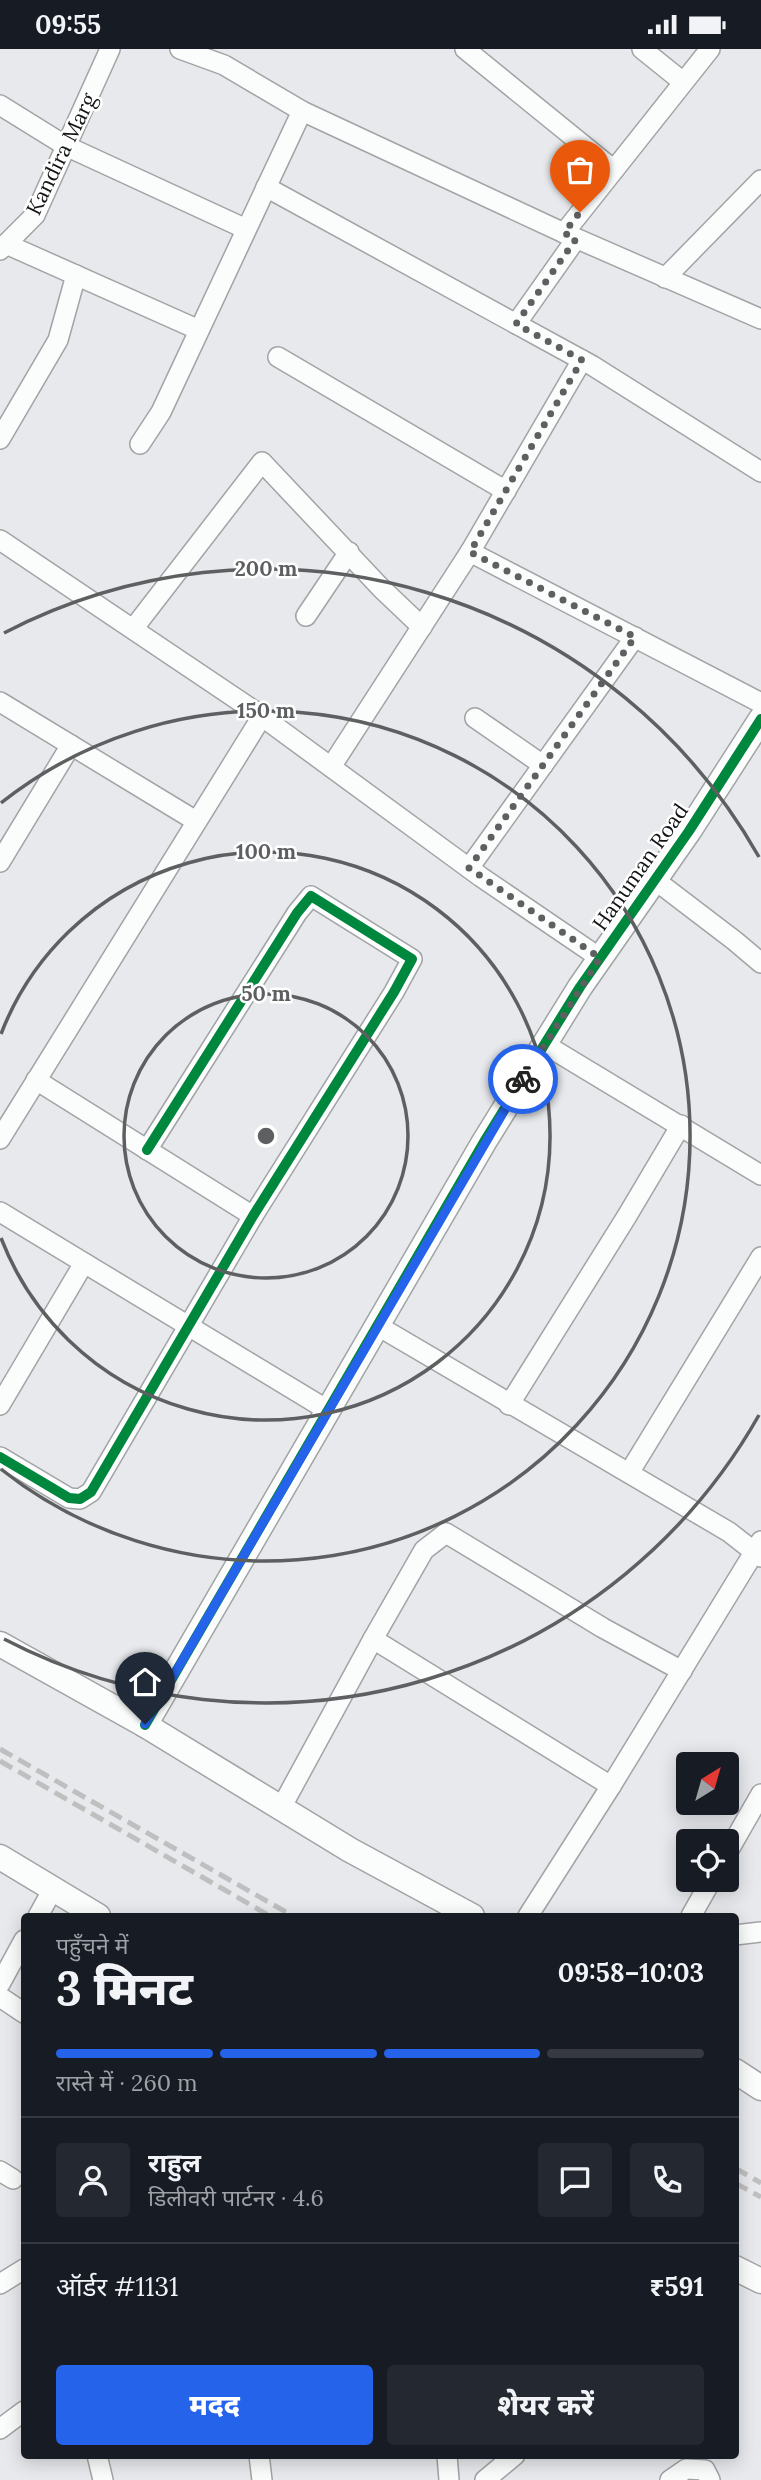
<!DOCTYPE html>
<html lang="hi">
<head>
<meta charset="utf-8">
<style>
  body { margin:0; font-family:Lora,"Noto Sans Devanagari",serif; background:#242831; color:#f1f3f6; height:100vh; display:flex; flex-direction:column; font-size:26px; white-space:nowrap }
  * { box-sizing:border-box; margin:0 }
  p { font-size:23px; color:#9ea1a6 }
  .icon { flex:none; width:38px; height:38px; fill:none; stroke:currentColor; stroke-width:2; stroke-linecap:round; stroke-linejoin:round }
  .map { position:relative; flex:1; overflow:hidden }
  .panel { position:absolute; left:21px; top:1864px; width:718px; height:546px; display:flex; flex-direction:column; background:#171b24; border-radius:7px; box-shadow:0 4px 18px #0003 }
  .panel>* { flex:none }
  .needle { width:46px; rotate:37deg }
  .fabs { position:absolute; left:676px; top:1703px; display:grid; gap:14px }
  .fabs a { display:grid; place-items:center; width:63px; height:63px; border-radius:7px; background:#171b24; box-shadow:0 4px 18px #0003; font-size:35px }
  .pin { position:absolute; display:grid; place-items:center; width:60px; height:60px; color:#fff; margin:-72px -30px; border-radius:50% 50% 50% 0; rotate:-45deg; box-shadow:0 0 7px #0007 }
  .pin .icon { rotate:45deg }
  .courier { position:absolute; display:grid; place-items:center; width:70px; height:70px; margin:-35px; border:5px solid #2563eb; border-radius:50%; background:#fff; color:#222; box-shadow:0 2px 9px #0007 }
  .overview em { font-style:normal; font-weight:800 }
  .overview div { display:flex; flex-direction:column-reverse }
  .overview { display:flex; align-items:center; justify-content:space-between; height:119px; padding:0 35px }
  h1 { font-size:46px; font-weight:800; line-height:52px }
  .bar { display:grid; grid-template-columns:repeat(4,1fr); gap:10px 7px; align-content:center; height:84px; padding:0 35px }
  .bar i { height:9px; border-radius:5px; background:#363941 }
  .bar .on { background:#2563eb }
  .bar p { grid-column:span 4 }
  .line { display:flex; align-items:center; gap:18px; padding:0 35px; border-top:2px solid #363941 }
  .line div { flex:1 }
  .round { display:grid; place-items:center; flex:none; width:74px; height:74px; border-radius:7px; background:#242831 }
  .primary-button { display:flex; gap:14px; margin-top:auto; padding:14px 35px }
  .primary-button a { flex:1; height:80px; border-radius:7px; background:#2563eb; color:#fff; font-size:28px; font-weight:800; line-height:80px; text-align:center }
  .primary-button a+a { background:#242831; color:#f1f3f6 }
  .status { display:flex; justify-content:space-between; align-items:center; height:49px; padding:0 35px; background:#171b24; direction:ltr }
  .status svg { height:19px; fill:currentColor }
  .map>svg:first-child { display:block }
</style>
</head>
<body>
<div class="status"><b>09:55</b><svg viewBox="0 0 49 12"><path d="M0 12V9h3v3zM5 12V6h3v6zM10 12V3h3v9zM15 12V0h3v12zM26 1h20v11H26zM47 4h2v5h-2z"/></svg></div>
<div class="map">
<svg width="761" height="2431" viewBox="0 0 761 2431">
  <rect width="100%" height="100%" fill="#e7e9ec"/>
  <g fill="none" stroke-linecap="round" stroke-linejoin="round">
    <g stroke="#a2a3a5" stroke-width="22">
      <g id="minor">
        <path d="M180 0 224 16 302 62 564 184 761 270"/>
        <path d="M465 0 614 121"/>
        <path d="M642 0 683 33"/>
        <path d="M0 56 66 97 246 180"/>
        <path d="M266 138 593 317 761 423"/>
        <path d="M564 184 710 0"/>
        <path d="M6 195 199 281"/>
        <path d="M0 201 35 166 110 0"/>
        <path d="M665 229 761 131"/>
        <path d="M516 275 576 190"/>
        <path d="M278 308 506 442"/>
        <path d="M0 390 58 291 76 226"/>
        <path d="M140 395 161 363 302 62"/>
        <path d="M0 491 253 661 481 828 600 909"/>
        <path d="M470 503 761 654"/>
        <path d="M306 567 349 503"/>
        <path d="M133 580 262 413 381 539 422 578"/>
        <path d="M0 653 196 772"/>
        <path d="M475 669 543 716"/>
        <path d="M331 718 470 503 582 311"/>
        <path d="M0 813 71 696"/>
        <path d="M469 819 635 588"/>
        <path d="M655 831 735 892 761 914"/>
        <path d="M544 995 761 1126"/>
        <path d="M36 1031 253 1167"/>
        <path d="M0 1090 261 669"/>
        <path d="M0 1163 329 1362"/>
        <path d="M378 1277 729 1483 761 1508"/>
        <path d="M0 1356 84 1214"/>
        <path d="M509 1356 627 1167 681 1076"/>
        <path d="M0 1408 69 1449 80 1450 91 1443 253 1167 394 943 412 910 311 847 297 864 147 1101"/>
        <path d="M629 1424 761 1208"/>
        <path d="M373 1590 611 1737"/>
        <path d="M281 1759 373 1590 424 1501 446 1484 603 1579 682 1622"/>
        <path d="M726 1806 761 1745"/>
        <path d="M38 1867 53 1840"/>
        <path d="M528 1867 611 1737 761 1492"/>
        <path d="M691 1867 712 1830"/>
        <path d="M735 1886 761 1883"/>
        <path d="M0 1935 24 1891"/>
        <path d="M0 1948 24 1964"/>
        <path d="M0 2122 13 2130"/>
        <path d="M0 2235 24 2220"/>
        <path d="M0 2380 24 2362"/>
        <path d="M97 2406 103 2431"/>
        <path d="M259 2406 262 2431"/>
        <path d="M447 2406 449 2431"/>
        <path d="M485 2431 515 2406"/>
        <path d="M670 2431 686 2420 705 2421 710 2431"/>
      </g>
    </g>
    <g stroke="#a2a3a5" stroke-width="27">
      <g id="tertiary">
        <path d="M0 1595 145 1676 350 1801 472 1867"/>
        <path d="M145 1676 484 1093 580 938 689 782 761 670"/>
        <path d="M0 1808 98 1867"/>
        <path d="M735 2022 761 2039"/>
        <path d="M735 2219 761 2232"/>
      </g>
    </g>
    <use href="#minor" stroke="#fbfcfc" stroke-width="19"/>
    <use href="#tertiary" stroke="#fbfcfc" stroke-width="24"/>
    <g stroke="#bfbfc0" stroke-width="5" stroke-dasharray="14 7" stroke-linecap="butt">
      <path d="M0 1700 293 1867"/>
      <path d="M0 1712 270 1867"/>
      <path d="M735 2119 761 2134"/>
      <path d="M735 2134 761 2148"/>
    </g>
    <g stroke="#fff" stroke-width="15">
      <g id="cycleway">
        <path d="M0 1408 69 1449 80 1450 91 1443 253 1167 394 943 412 910 311 847 297 864 147 1101"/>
        <path d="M145 1676 484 1093 580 938 689 782 761 670"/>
      </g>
    </g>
    <use href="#cycleway" stroke="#00873e" stroke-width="10"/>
  </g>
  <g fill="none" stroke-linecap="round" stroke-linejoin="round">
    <path stroke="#5d5f61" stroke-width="7" stroke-dasharray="0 12.6" d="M523 1030 600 909 469 819 635 588 470 503 582 311 516 275 576 190 564 184 580 163"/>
    <path stroke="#2563eb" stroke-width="9" d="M145 1675 523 1030"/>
  </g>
  <g fill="none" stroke="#5d5f61" stroke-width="3.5">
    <circle cx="266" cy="1087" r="142"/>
    <path d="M1 985A284 284 0 1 1 1 1189"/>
    <path d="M1 754A425 425 0 1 1 1 1420"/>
    <path d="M759 1366A567 567 0 0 1 4 1590M4 584A567 567 0 0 1 759 808"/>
  </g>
  <g text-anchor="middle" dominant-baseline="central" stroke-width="5" stroke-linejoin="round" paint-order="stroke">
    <g font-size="21" fill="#131416" stroke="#fff">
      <text transform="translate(61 105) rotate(-64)">Kandira Marg</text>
      <text transform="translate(640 818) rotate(-55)">Hanuman Road</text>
    </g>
  </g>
  <circle cx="266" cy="1087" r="10" fill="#5d5f61" stroke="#fff" stroke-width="3.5"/>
  <g font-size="21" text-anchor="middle" font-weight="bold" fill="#5d5f61" stroke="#fff" stroke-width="5" stroke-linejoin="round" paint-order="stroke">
    <text x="266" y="527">200 m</text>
    <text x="266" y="669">150 m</text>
    <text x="266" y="810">100 m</text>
    <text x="266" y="952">50 m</text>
  </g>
</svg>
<div class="fabs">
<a><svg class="needle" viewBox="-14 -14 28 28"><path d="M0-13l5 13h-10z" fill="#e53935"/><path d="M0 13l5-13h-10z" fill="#9ea1a6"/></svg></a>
<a><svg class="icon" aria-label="locate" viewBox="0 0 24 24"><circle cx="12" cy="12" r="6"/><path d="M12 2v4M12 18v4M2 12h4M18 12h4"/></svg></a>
</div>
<div class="pin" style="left:580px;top:163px;background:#ea580c"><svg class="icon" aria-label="bag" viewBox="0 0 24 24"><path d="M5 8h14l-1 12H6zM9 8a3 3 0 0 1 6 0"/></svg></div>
<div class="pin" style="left:145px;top:1675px;background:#1f2937"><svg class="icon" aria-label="home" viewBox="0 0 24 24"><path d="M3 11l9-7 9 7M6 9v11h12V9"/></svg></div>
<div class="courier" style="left:523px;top:1030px"><svg class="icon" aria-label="bike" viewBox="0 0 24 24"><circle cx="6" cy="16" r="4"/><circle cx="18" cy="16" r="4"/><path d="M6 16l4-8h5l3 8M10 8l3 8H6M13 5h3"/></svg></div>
<section class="panel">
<div class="overview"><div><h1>3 मिनट</h1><p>पहुँचने में</p></div><em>09:58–10:03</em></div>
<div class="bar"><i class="on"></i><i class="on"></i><i class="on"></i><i></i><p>रास्ते में · 260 m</p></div>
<div class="line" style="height:126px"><a class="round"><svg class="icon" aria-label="person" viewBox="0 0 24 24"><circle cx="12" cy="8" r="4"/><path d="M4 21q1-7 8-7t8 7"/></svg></a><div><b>राहुल</b><p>डिलीवरी पार्टनर · 4.6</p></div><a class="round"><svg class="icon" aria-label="chat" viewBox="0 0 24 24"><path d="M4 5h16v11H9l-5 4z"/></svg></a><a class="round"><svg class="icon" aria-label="phone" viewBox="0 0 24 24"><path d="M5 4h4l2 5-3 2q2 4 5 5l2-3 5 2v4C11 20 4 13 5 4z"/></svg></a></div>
<div class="line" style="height:91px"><div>ऑर्डर #1131</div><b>₹591</b></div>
<div class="primary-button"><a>मदद</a><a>शेयर करें</a></div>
</section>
</div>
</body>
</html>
